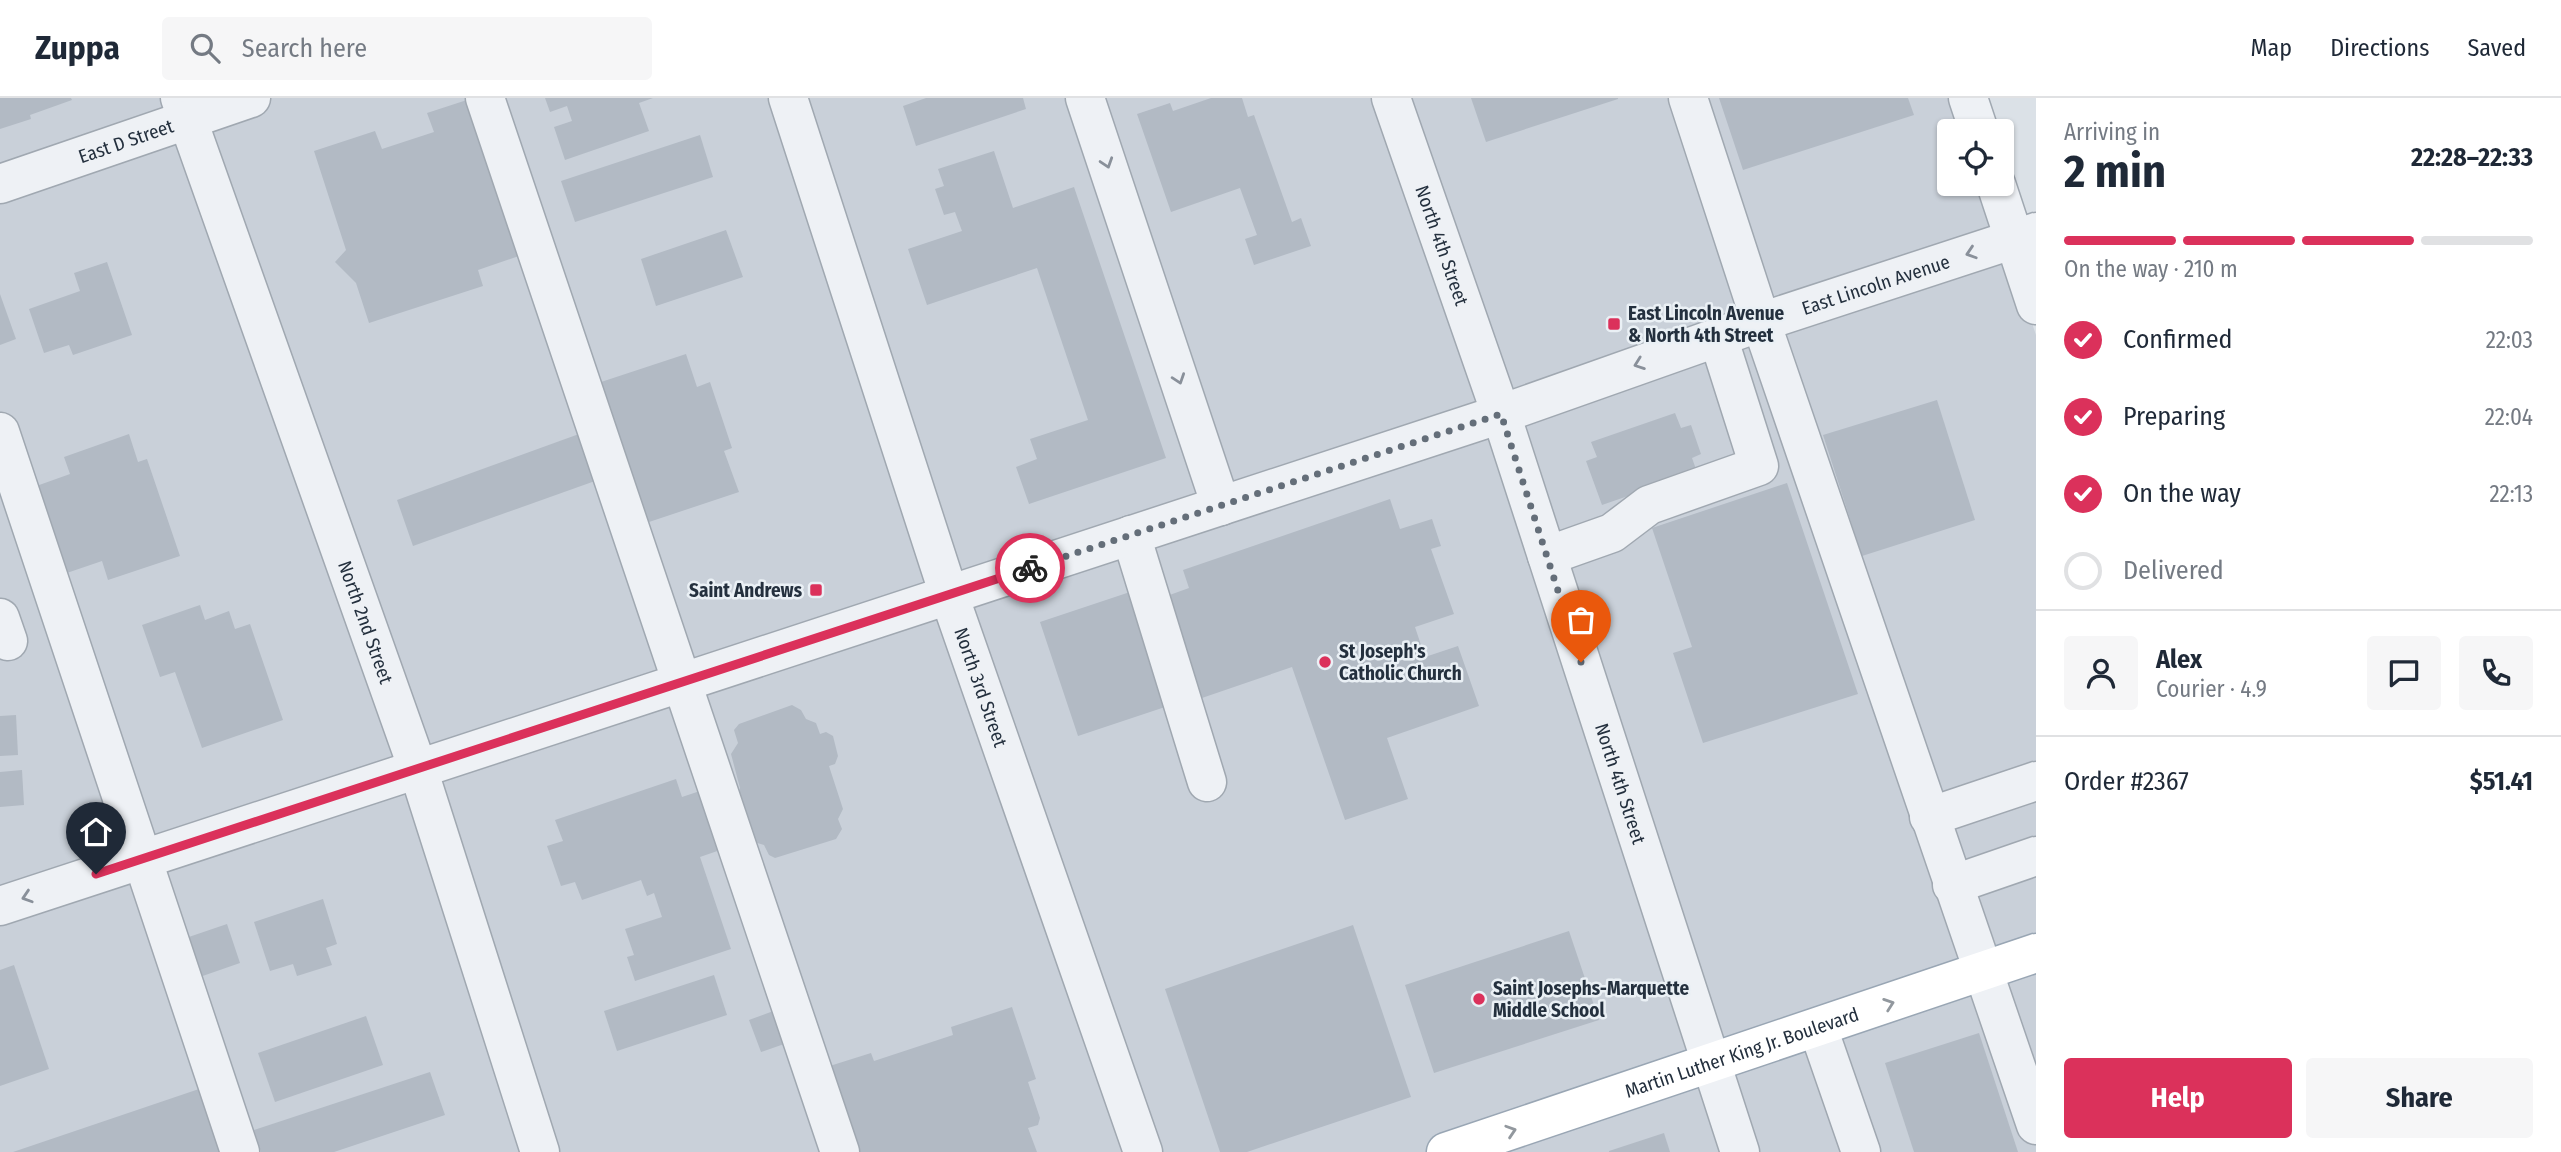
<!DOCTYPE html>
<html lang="en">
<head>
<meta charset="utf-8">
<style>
  body { margin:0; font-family:"Fira Sans Condensed",sans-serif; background:#f6f6f7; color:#1f2937; height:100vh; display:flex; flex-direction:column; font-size:26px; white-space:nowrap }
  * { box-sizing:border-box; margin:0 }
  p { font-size:23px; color:#747a83 }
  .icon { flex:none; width:38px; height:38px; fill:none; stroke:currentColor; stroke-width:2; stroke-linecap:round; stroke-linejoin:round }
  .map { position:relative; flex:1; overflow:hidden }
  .side { display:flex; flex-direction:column; background:#fff; width:525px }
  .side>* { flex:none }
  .fabs { position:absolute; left:1937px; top:21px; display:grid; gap:14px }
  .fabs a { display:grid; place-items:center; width:77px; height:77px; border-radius:7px; background:#fff; box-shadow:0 2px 5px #0004; font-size:35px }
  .pin { position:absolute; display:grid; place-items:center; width:60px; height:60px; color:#fff; margin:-72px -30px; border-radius:50% 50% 50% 0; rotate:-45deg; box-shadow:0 0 7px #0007 }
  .pin .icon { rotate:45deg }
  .courier { position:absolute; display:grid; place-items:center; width:70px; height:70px; margin:-35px; border:5px solid #db315b; border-radius:50%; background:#fff; color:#222; box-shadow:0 2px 9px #0007 }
  .summary em { font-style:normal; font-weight:700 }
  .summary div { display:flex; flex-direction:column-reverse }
  .summary { display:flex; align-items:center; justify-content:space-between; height:119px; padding:0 28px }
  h1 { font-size:46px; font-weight:700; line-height:52px }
  .bar { display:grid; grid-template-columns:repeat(4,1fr); gap:10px 7px; align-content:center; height:84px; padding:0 28px }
  .bar i { height:9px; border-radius:5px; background:#e0e1e3 }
  .bar .active { background:#db315b }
  .bar p { grid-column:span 4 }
  .line { display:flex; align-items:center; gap:18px; padding:0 28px; border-top:2px solid #e0e1e3 }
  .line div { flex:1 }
  .round { display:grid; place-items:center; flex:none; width:74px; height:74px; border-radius:7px; background:#f6f6f7 }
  ol { padding:0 28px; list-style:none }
  li { display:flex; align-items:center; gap:21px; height:77px }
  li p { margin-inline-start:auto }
  li .icon { padding:7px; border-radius:50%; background:#db315b; color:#fff; stroke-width:4 }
  li:last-child { color:#747a83 }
  li i { width:38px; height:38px; border:4px solid #e0e1e3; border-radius:50% }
  .primary-button { display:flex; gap:14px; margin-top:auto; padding:14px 28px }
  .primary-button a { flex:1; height:80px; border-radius:7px; background:#db315b; color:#fff; font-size:28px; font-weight:700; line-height:80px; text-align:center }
  .primary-button a+a { background:#f6f6f7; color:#1f2937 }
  header { display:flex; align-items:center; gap:42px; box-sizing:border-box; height:98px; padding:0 35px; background:#fff; border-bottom:2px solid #e0e1e3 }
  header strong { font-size:33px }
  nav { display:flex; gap:38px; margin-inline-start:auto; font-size:24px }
  .search { width:490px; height:63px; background:#f6f6f7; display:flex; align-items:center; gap:18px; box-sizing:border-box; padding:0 24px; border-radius:7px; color:#747a83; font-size:26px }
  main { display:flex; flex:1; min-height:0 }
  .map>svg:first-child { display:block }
</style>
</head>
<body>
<header>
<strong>Zuppa</strong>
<div class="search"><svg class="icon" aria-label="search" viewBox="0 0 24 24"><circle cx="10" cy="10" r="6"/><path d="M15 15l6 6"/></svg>Search here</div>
<nav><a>Map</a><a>Directions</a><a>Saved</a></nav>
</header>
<main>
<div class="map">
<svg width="2036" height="1054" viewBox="0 0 2036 1054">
  <rect width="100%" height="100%" fill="#dbe1e7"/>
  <path fill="#c9d0d9" d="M0 0H1955L1967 33H1950V86H1985L2036 237V1054H0Z"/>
  <g fill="#b2bac4">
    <path d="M0 0H71L72 2 30 17 31 21 0 31Z"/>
    <path d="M545 0H653L639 5 649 33 565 62 554 29 572 23 567 8 550 14Z"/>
    <path d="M926 0H1023L1026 11 916 48 903 8Z"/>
    <path d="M1211 0H1242L1248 19 1254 17 1292 124 1301 120 1311 148 1254 167 1245 141 1257 137 1240 90 1171 114 1137 16 1170 5 1173 13Z"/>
    <path d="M1471 0H1618V1L1486 44Z"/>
    <path d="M1719 0H1908L1914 17 1743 72Z"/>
    <path d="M470 1 522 157 478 172 483 188 369 225 356 185 335 164 346 152 314 53 375 33 382 51 434 34 427 15Z"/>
    <path d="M700 37 713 79 575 124 561 83Z"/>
    <path d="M994 53 1013 110 1074 89 1166 360 1029 406 1016 369 1037 361 1030 341 1088 322 1037 170 927 207 908 151 962 133 955 114 944 117 935 91 944 88 938 71Z"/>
    <path d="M726 132 743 179 656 208 641 161Z"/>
    <path d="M107 164 132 237 73 257 69 247 44 255 29 211 80 193 74 175Z"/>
    <path d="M0 196 16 241 0 247Z"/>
    <path d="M686 256 697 289 710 284 732 350 724 353 739 394 643 426 595 286Z"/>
    <path d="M1937 302 1975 422 1862 458 1823 337Z"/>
    <path d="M1675 315 1681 330 1691 327 1701 356 1692 360 1697 374 1602 407 1586 363 1597 359 1591 344Z"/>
    <path d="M129 336 138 364 147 361 180 458 108 482 102 463 58 478 28 391 70 376 64 359Z"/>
    <path d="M579 336 595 383 413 448 397 402Z"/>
    <path d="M1787 385 1858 596 1703 645 1673 555 1692 549 1652 430Z"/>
    <path d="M1390 401 1400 431 1432 421 1441 448 1431 451 1454 516 1415 529 1425 559 1458 548 1479 608 1387 640 1408 701 1345 722 1292 569 1199 601 1164 499 1189 490 1183 472Z"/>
    <path d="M1136 492 1174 606 1078 638 1040 524Z"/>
    <path d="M200 507 205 522 229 513 235 531 250 526 283 622 202 650 175 574 160 579 142 527Z"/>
    <path d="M792 607 801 612 806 621 816 625 820 636 826 634 833 638 838 658 835 666 829 668 843 711 838 721 842 731 836 741 775 760 769 757 764 747 754 744 738 698 740 690 731 656 738 645 734 632 739 626Z"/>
    <path d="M16 617 18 657 0 658V618Z"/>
    <path d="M22 672 24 707 0 709V674Z"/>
    <path d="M676 681 682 699 706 691 726 750 700 759 731 851 635 883 627 859 634 857 625 831 662 819 654 795 647 798 641 782 582 802 575 784 561 788 547 748 563 743 555 722Z"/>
    <path d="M323 801 337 846 326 850 332 867 297 878 293 866 270 873 254 824Z"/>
    <path d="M227 826 240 865 194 881 180 842Z"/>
    <path d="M1353 827 1411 999 1247 1054H1220L1165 891Z"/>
    <path d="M1569 833 1599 922 1434 975 1405 887Z"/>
    <path d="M14 867 49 971 0 988V872Z"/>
    <path d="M714 877 727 917 617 953 604 913Z"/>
    <path d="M1012 909 1036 981 1028 984 1040 1020 1038 1027 1028 1030 1037 1054H844L817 972 871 955 874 963 953 937 951 929Z"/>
    <path d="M776 912 787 945 761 954 749 922Z"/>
    <path d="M366 918 383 967 275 1004 258 955Z"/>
    <path d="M1979 935 2018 1054H1914L1885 965Z"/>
    <path d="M430 974 445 1017 334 1054H261L254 1032Z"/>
    <path d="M199 991 221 1054H13Z"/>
    <path d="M1664 1035 1670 1054H1609V1053Z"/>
  </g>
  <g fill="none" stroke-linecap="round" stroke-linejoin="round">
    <g stroke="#a0a8b1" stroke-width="41">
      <g id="minor">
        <path id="s1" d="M180 0 418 671 540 1054"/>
        <path d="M485 0 840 1054"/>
        <path id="s2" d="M788 0 949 497 1143 1054"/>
        <path d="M1085 0 1221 408"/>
        <path id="s3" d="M1391 0 1501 316 1740 1054"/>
        <path d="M1688 0 1761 224 2036 1027"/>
        <path d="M1968 0 1979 33"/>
        <path id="s4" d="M0 86 251 0"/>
        <path d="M1996 86 2036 207"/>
        <path d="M0 334 240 1054"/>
        <path d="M1131 437 1207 684"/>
        <path d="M1547 458 1612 435 1649 407 1759 368 1718 239"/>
        <path d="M0 520 8 543"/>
        <path d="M1929 719 2036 683"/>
        <path d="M1952 787 2036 758"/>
        <path id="s5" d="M0 808 1501 316 1761 224 2036 134"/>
        <path d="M1818 930 1861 1054"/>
      </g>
    </g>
    <g stroke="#99a6b4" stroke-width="41">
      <g id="major">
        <path id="s6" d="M1446 1054 2036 855"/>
      </g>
    </g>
    <use href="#minor" stroke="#eef1f5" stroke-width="38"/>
    <use href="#major" stroke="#fff" stroke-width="38"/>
  </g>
  <defs><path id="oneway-chevron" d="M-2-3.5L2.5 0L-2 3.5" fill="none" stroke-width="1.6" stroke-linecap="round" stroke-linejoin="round" transform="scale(1.75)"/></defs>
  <g stroke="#89909a">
    <use href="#oneway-chevron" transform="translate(1107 65) rotate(72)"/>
    <use href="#oneway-chevron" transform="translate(1971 155) rotate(162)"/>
    <use href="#oneway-chevron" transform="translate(1639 266) rotate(160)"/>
    <use href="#oneway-chevron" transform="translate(1179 281) rotate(71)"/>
    <use href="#oneway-chevron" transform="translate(27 799) rotate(162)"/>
  </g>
  <g stroke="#92989e">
    <use href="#oneway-chevron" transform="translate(1889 906) rotate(-19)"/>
    <use href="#oneway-chevron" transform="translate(1511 1033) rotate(-18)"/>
  </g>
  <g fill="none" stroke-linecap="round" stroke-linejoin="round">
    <path stroke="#646e79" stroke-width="7" stroke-dasharray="0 12.6" d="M1030 470 1501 316 1581 564"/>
    <path stroke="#db315b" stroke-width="9" d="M96 776 1030 470"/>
  </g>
  <g fill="#db315b" stroke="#eaf0f5" stroke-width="2.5">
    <rect x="1607" y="219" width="14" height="14" rx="3.5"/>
    <rect x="809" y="485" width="14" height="14" rx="3.5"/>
    <circle cx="1325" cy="564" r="7"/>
    <circle cx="1479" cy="901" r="7"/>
  </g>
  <g text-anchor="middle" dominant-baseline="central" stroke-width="5" stroke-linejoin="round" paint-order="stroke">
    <g font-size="19" fill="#24303e" stroke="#eaf0f5">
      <text stroke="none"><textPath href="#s4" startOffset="133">East D Street</textPath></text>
      <text stroke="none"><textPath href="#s3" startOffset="156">North 4th Street</textPath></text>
      <text stroke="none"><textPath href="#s5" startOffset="1976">East Lincoln Avenue</textPath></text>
      <text stroke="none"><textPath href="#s1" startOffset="556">North 2nd Street</textPath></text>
      <text stroke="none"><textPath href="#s2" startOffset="620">North 3rd Street</textPath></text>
      <text stroke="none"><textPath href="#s3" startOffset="723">North 4th Street</textPath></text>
      <text stroke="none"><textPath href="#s6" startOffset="312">Martin Luther King Jr. Boulevard</textPath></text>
    </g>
    <g font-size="19" font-weight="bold" fill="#24303e" stroke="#eaf0f5" text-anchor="start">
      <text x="1628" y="215">East Lincoln Avenue<tspan x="1628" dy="22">&amp; North 4th Street</tspan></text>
      <text x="802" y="492" text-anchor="end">Saint Andrews</text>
      <text x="1339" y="553">St Joseph's<tspan x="1339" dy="22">Catholic Church</tspan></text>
      <text x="1493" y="890">Saint Josephs-Marquette<tspan x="1493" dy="22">Middle School</tspan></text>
    </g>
  </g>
</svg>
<div class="fabs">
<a><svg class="icon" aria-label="locate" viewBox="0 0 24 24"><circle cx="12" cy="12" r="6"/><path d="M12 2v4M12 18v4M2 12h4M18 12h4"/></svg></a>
</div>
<div class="pin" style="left:1581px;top:564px;background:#ea580c"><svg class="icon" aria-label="bag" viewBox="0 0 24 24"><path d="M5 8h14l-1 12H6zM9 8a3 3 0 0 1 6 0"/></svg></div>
<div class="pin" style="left:96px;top:776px;background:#1f2937"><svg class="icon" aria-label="home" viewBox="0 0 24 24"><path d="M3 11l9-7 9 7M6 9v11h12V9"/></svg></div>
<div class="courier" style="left:1030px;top:470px"><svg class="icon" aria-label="bike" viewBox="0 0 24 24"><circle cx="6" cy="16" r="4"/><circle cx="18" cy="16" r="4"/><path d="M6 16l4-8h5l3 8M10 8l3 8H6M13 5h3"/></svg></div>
</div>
<section class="side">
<div class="summary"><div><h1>2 min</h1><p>Arriving in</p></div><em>22:28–22:33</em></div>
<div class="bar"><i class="active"></i><i class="active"></i><i class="active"></i><i></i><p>On the way · 210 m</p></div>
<ol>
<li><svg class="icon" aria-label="check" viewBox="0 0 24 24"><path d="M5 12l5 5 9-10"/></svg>Confirmed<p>22:03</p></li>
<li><svg class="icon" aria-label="check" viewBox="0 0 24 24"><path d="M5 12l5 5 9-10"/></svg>Preparing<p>22:04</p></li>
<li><svg class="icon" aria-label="check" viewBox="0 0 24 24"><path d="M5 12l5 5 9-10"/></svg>On the way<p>22:13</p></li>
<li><i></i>Delivered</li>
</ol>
<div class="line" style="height:126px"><a class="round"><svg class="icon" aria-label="person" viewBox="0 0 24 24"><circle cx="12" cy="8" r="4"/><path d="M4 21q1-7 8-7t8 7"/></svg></a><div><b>Alex</b><p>Courier · 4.9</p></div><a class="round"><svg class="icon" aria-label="chat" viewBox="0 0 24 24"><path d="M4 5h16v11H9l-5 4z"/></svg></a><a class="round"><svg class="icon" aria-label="phone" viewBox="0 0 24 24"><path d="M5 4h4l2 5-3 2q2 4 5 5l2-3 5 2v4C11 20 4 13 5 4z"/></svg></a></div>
<div class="line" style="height:91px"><div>Order #2367</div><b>$51.41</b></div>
<div class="primary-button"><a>Help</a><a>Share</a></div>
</section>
</main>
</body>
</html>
